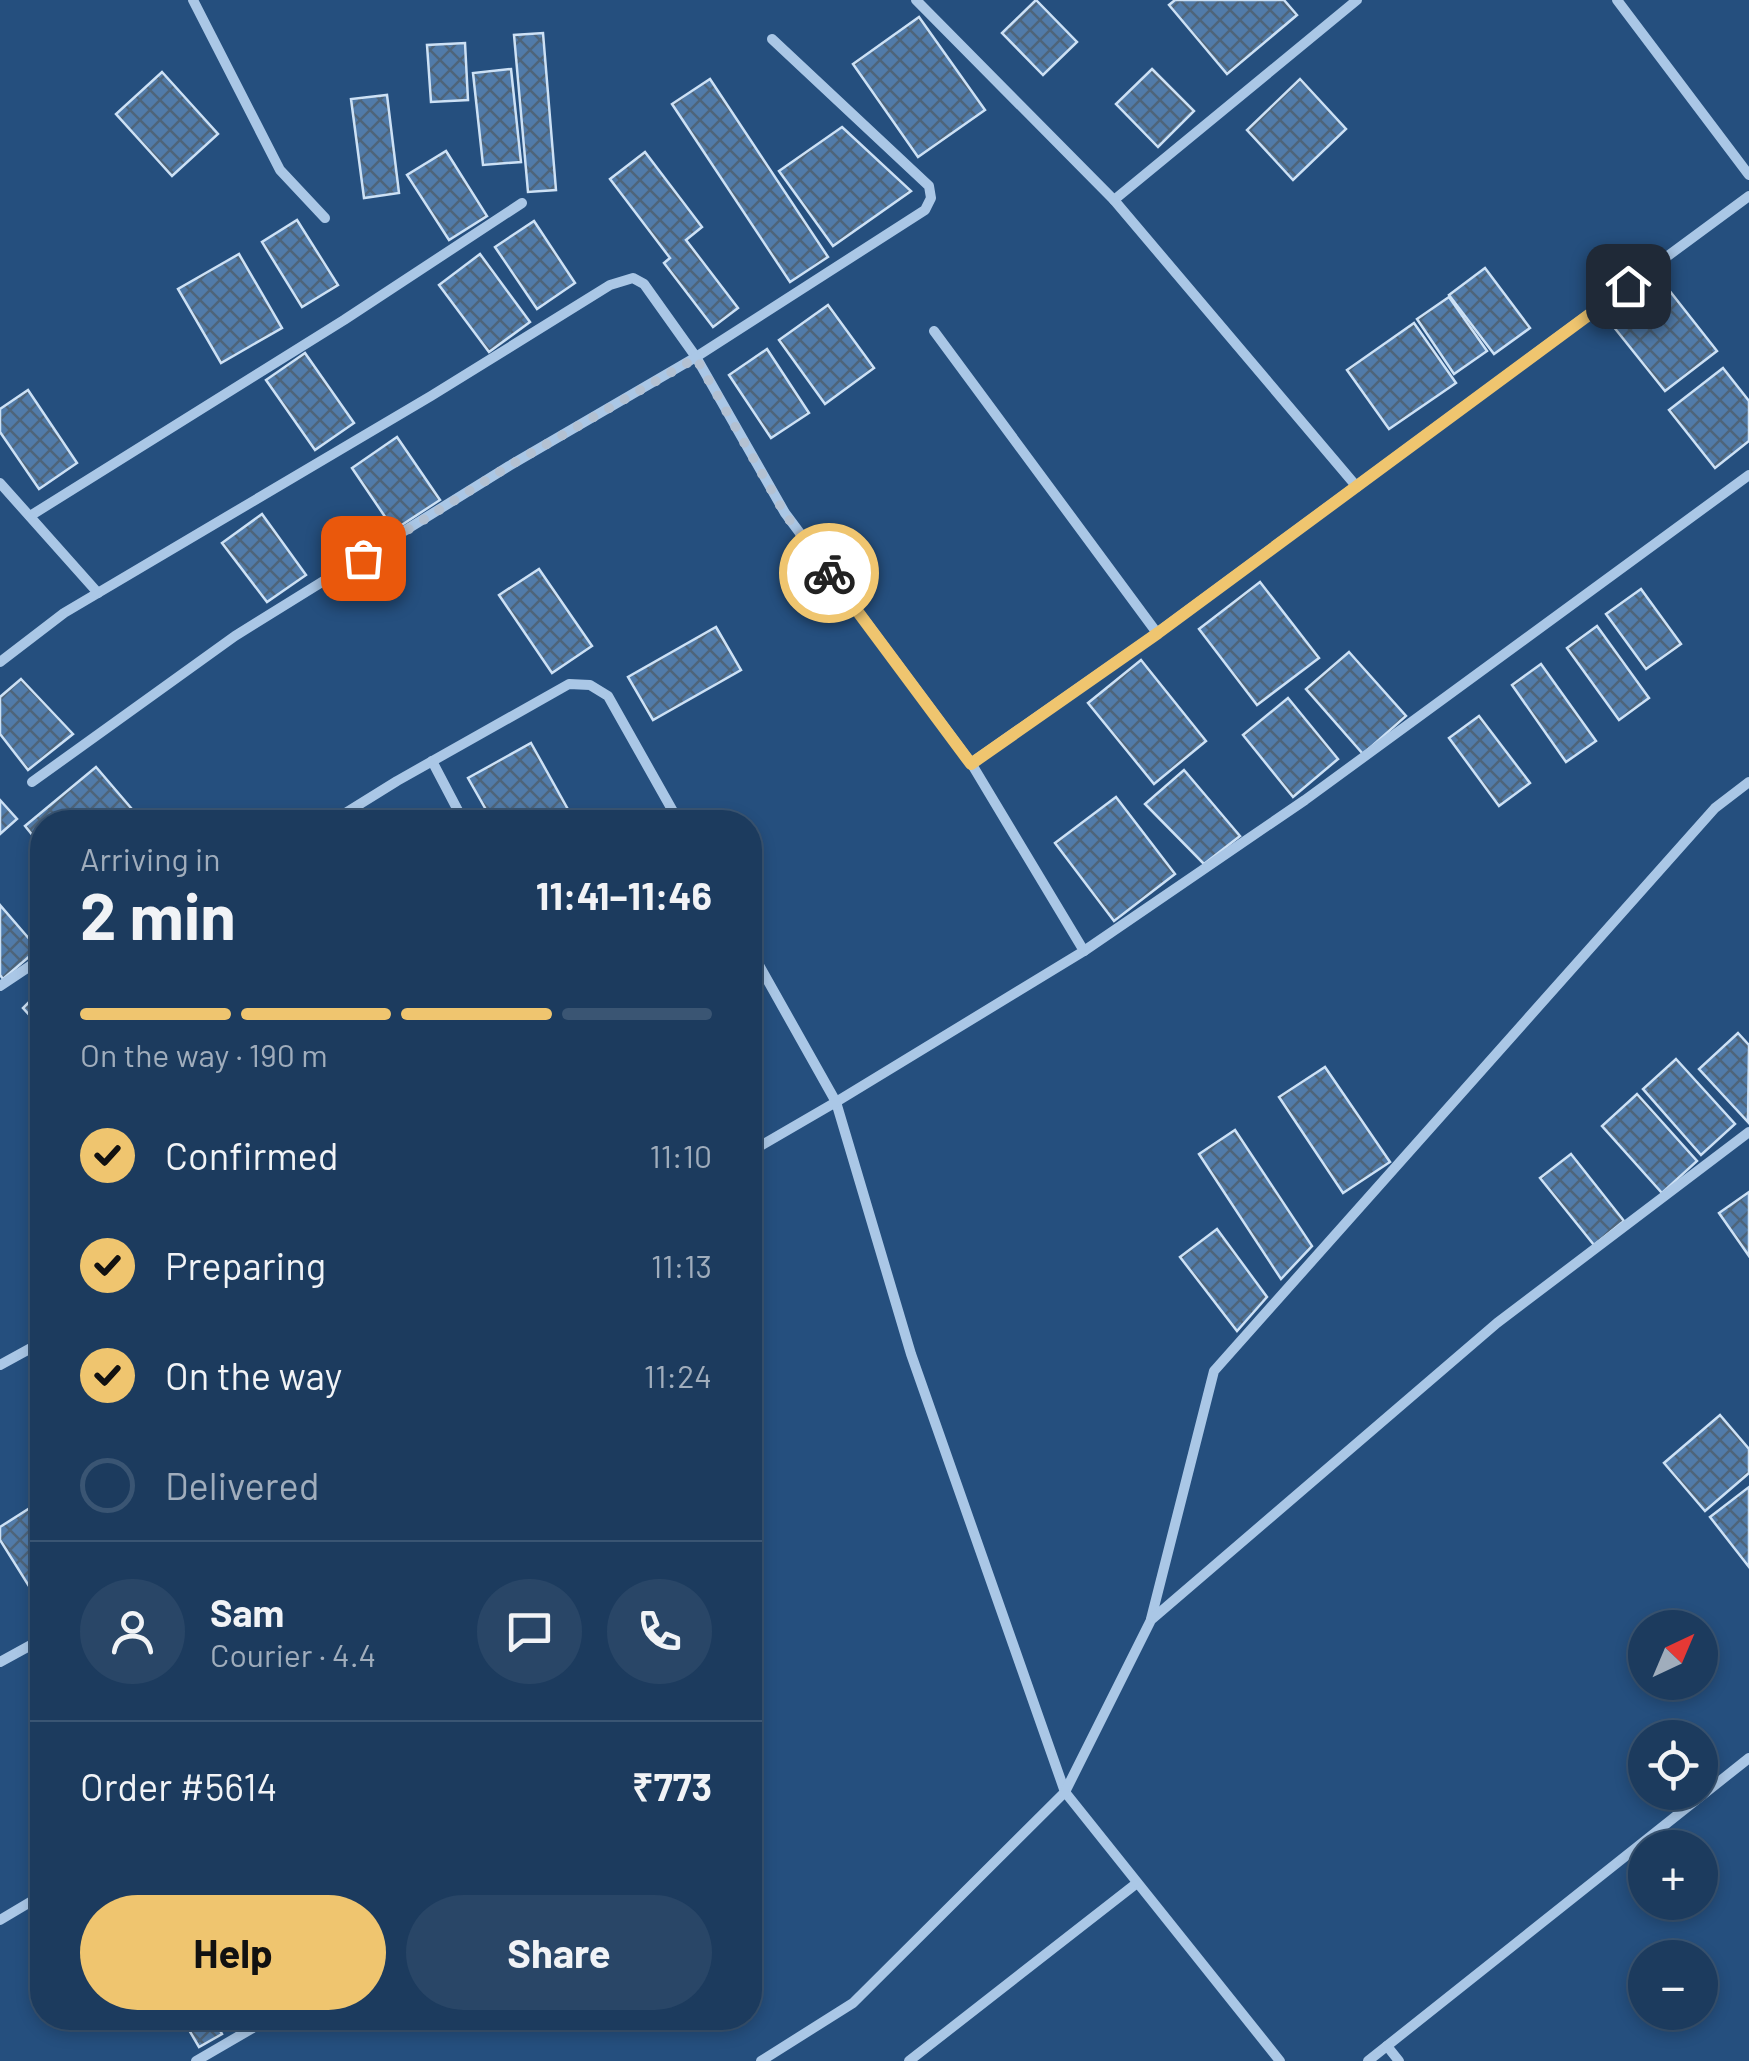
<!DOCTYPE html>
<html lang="en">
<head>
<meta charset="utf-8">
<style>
  body { margin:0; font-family:Barlow,sans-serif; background:#294667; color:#f1f3f6; height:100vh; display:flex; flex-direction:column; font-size:38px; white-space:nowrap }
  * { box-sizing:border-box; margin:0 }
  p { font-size:32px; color:#a0adbc }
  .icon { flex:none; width:55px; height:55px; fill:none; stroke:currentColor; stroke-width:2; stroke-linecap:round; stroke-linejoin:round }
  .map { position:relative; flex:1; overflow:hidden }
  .drawer { position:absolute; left:30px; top:810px; width:732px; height:1220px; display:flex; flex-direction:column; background:#1c3b5e; border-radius:40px; box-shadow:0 5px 15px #0003,0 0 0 2px #3a5573 }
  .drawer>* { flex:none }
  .needle { width:65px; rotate:44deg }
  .controls { position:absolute; left:1628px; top:1610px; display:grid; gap:20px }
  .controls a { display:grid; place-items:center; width:90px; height:90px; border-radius:50%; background:#1c3b5e; box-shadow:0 5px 15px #0003,0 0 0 2px #3a5573; font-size:50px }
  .pin { position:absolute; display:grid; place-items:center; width:85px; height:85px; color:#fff; margin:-42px; border-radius:20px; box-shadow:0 5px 15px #0006 }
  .courier { position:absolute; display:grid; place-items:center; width:100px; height:100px; margin:-50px; border:8px solid #efc56f; border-radius:50%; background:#fff; color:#222; box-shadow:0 2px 12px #0007 }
  .headline em { font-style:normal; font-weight:700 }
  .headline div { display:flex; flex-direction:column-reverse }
  .headline { display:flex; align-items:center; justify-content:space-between; height:170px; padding:0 50px }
  h1 { font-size:65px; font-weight:700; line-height:75px }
  .bar { display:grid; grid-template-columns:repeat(4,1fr); gap:15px 10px; align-content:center; height:120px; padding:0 50px }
  .bar i { height:12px; border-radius:8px; background:#3a5573 }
  .bar .current { background:#efc56f }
  .bar p { grid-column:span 4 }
  .line { display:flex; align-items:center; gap:25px; padding:0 50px; border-top:2px solid #3a5573 }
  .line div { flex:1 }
  .round { display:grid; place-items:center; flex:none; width:105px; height:105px; border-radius:52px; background:#294667 }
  ol { padding:0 50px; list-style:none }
  li { display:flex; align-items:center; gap:30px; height:110px }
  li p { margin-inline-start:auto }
  li .icon { padding:10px; border-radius:50%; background:#efc56f; color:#111; stroke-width:4 }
  li:last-child { color:#a0adbc }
  li i { width:55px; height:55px; border:5px solid #3a5573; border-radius:50% }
  .cta { display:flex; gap:20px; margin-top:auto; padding:20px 50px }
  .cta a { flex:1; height:115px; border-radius:60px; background:#efc56f; color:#111; font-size:40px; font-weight:700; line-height:115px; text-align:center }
  .cta a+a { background:#294667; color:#f1f3f6 }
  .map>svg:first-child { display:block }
</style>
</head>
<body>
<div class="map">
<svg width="1749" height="2061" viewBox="0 0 1749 2061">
  <defs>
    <pattern id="building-cross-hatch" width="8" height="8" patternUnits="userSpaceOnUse" patternTransform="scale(2.5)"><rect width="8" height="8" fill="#517ba9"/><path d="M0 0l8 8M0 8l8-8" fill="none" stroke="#4e647a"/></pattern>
  </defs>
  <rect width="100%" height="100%" fill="#254f7e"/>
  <g fill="url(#building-cross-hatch)" stroke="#cde1f5" stroke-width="2.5">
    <path d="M1036 0 1077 42 1043 75 1002 33Z"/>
    <path d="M1175 0H1284L1297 15 1227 74 1169 5Z"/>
    <path d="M919 17 985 110 918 157 853 64Z"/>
    <path d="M543 33 556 190 528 192 514 35Z"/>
    <path d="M465 43 468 100 431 102 427 45Z"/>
    <path d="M511 69 521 162 483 165 473 73Z"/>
    <path d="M1152 69 1194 111 1158 147 1116 104Z"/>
    <path d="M162 72 218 134 172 176 116 114Z"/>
    <path d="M710 79 828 257 790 282 672 104Z"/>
    <path d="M1300 79 1346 129 1293 180 1247 130Z"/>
    <path d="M387 95 399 193 364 198 351 99Z"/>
    <path d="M842 127 911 191 833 246 779 171Z"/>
    <path d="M446 151 487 216 449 240 407 175Z"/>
    <path d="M645 152 702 227 686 240 738 308 713 327 664 263 670 258 610 179Z"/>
    <path d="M297 220 338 285 302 307 262 242Z"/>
    <path d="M534 221 575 283 537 309 495 247Z"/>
    <path d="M239 254 282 328 221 363 178 289Z"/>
    <path d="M480 254 530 322 489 352 439 285Z"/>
    <path d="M1485 268 1530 328 1494 354 1449 295Z"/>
    <path d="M1665 285 1717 351 1665 391 1613 326Z"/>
    <path d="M1449 297 1487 351 1454 374 1417 319Z"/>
    <path d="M828 305 874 368 825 404 779 340Z"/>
    <path d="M1414 323 1456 383 1389 429 1347 370Z"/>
    <path d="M767 349 809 413 771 438 729 375Z"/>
    <path d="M305 353 354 423 315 450 266 380Z"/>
    <path d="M1723 368 1749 401V441L1715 468 1669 410Z"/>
    <path d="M28 390 77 463 39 489 0 432V409Z"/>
    <path d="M397 437 440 500 394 530 352 468Z"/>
    <path d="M262 514 306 575 267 602 222 543Z"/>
    <path d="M539 569 592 646 552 673 499 595Z"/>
    <path d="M1260 582 1319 658 1257 705 1199 629Z"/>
    <path d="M1641 589 1681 644 1646 669 1606 614Z"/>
    <path d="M1597 626 1649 698 1619 720 1567 648Z"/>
    <path d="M716 627 741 670 653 720 628 677Z"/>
    <path d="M1349 652 1406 716 1363 754 1306 689Z"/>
    <path d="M1141 660 1206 741 1154 784 1088 703Z"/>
    <path d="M1541 664 1596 741 1566 762 1512 685Z"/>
    <path d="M21 679 73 734 28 770 0 734V697Z"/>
    <path d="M1288 698 1338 759 1293 797 1243 735Z"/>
    <path d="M1479 716 1530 783 1499 806 1449 738Z"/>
    <path d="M531 743 575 822H493L468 778Z"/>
    <path d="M96 767 143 822H42V847L25 826Z"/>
    <path d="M1184 770 1240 836 1204 864 1145 804Z"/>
    <path d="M1116 797 1175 874 1114 921 1055 843Z"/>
    <path d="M0 800 17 819 0 834Z"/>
    <path d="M0 905 38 949 3 979 0 975Z"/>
    <path d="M42 989V1029L23 1008Z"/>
    <path d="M1738 1033 1749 1045 1748 1122 1699 1069Z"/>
    <path d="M1676 1059 1735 1124 1701 1155 1643 1089Z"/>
    <path d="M1325 1067 1390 1162 1343 1193 1279 1097Z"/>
    <path d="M1637 1094 1697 1161 1662 1193 1602 1126Z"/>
    <path d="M1235 1130 1312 1246 1281 1279 1199 1154Z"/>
    <path d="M1571 1154 1624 1221 1594 1245 1540 1178Z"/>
    <path d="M1749 1192V1256L1719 1213Z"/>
    <path d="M1217 1229 1267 1297 1237 1331 1180 1257Z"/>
    <path d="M1720 1415 1749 1449V1473L1705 1511 1664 1463Z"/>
    <path d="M1749 1487V1567L1710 1517Z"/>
    <path d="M33 1506 42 1521V1607L0 1540V1527Z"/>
    <path d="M182 2018H213L222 2034 199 2047Z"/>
  </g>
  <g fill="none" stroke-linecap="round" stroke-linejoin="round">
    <g stroke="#aac7e6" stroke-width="10">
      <path d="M193 0 280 170 325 218"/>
      <path d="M916 0 1114 200 1357 487"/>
      <path d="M1617 0 1749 175"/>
      <path d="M1114 200 1357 0"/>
      <path d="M934 331 1157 633"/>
      <path d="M0 483 98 593"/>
      <path d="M30 516 344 320 522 203"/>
      <path d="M0 662 64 613 431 396 610 285 633 278 644 284 696 357 785 513 971 763 1084 951 836 1102 911 1354 1065 1792 853 2003 761 2061"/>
      <path d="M432 761 464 822"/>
      <path d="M971 763 1157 633 1749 196"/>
      <path d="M32 782 235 636 509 466 696 357 925 210 931 198 929 186 772 39"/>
      <path d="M331 822 397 781 569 684 590 685 608 696 679 822"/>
      <path d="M750 949 836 1102 750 1152"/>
      <path d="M1084 951 1305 800 1749 475"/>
      <path d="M0 986 42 958"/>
      <path d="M0 1365 42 1342"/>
      <path d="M1151 1619 1214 1371 1715 808 1749 782"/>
      <path d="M0 1662 42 1639"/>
      <path d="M0 1920 42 1895"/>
      <path d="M1387 2046 1399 2061"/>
      <path d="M196 2061 270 2018"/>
      <path d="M909 2061 1137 1883"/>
      <path d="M1280 2061 1065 1792 1151 1620 1497 1323 1749 1132"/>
      <path d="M1368 2061 1749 1758"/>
    </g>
  </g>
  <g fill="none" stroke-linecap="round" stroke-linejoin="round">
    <path stroke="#b3c1d2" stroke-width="10" stroke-dasharray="0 18" d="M363 558 509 466 696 358 785 514 829 573"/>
    <path stroke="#efc56f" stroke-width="12" d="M829 573 971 764 1158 633 1628 286"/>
  </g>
</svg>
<div class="controls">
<a><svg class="needle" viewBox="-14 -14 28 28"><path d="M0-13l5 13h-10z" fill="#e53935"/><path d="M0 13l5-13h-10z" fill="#a0adbc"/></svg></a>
<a><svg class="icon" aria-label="locate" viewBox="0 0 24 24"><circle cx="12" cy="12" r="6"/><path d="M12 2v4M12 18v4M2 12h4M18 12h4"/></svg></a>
<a>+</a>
<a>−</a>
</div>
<div class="pin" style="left:363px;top:558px;background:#ea580c"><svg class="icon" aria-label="bag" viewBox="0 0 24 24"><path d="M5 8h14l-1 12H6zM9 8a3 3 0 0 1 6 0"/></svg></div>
<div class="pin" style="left:1628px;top:286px;background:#1f2937"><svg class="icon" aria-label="home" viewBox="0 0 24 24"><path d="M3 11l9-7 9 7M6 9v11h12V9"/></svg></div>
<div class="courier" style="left:829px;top:573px"><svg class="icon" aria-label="bike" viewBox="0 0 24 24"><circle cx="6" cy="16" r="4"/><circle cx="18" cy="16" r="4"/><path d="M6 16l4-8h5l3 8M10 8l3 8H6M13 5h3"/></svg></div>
<section class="drawer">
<div class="headline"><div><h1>2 min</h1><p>Arriving in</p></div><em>11:41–11:46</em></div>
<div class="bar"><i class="current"></i><i class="current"></i><i class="current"></i><i></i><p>On the way · 190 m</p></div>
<ol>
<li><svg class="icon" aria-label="check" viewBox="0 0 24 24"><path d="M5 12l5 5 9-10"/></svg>Confirmed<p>11:10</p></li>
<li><svg class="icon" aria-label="check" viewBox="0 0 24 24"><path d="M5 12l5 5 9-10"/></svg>Preparing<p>11:13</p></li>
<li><svg class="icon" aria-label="check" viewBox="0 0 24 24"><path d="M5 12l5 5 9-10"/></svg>On the way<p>11:24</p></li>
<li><i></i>Delivered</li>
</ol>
<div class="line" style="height:180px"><a class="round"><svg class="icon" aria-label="person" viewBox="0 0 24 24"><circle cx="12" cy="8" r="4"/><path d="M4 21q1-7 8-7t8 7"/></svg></a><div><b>Sam</b><p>Courier · 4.4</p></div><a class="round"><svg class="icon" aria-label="chat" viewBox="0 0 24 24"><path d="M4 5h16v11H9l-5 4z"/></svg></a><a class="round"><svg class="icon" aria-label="phone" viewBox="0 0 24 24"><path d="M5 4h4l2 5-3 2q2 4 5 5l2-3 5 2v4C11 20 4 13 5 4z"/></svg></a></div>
<div class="line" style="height:130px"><div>Order #5614</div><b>₹773</b></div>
<div class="cta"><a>Help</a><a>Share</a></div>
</section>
</div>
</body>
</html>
